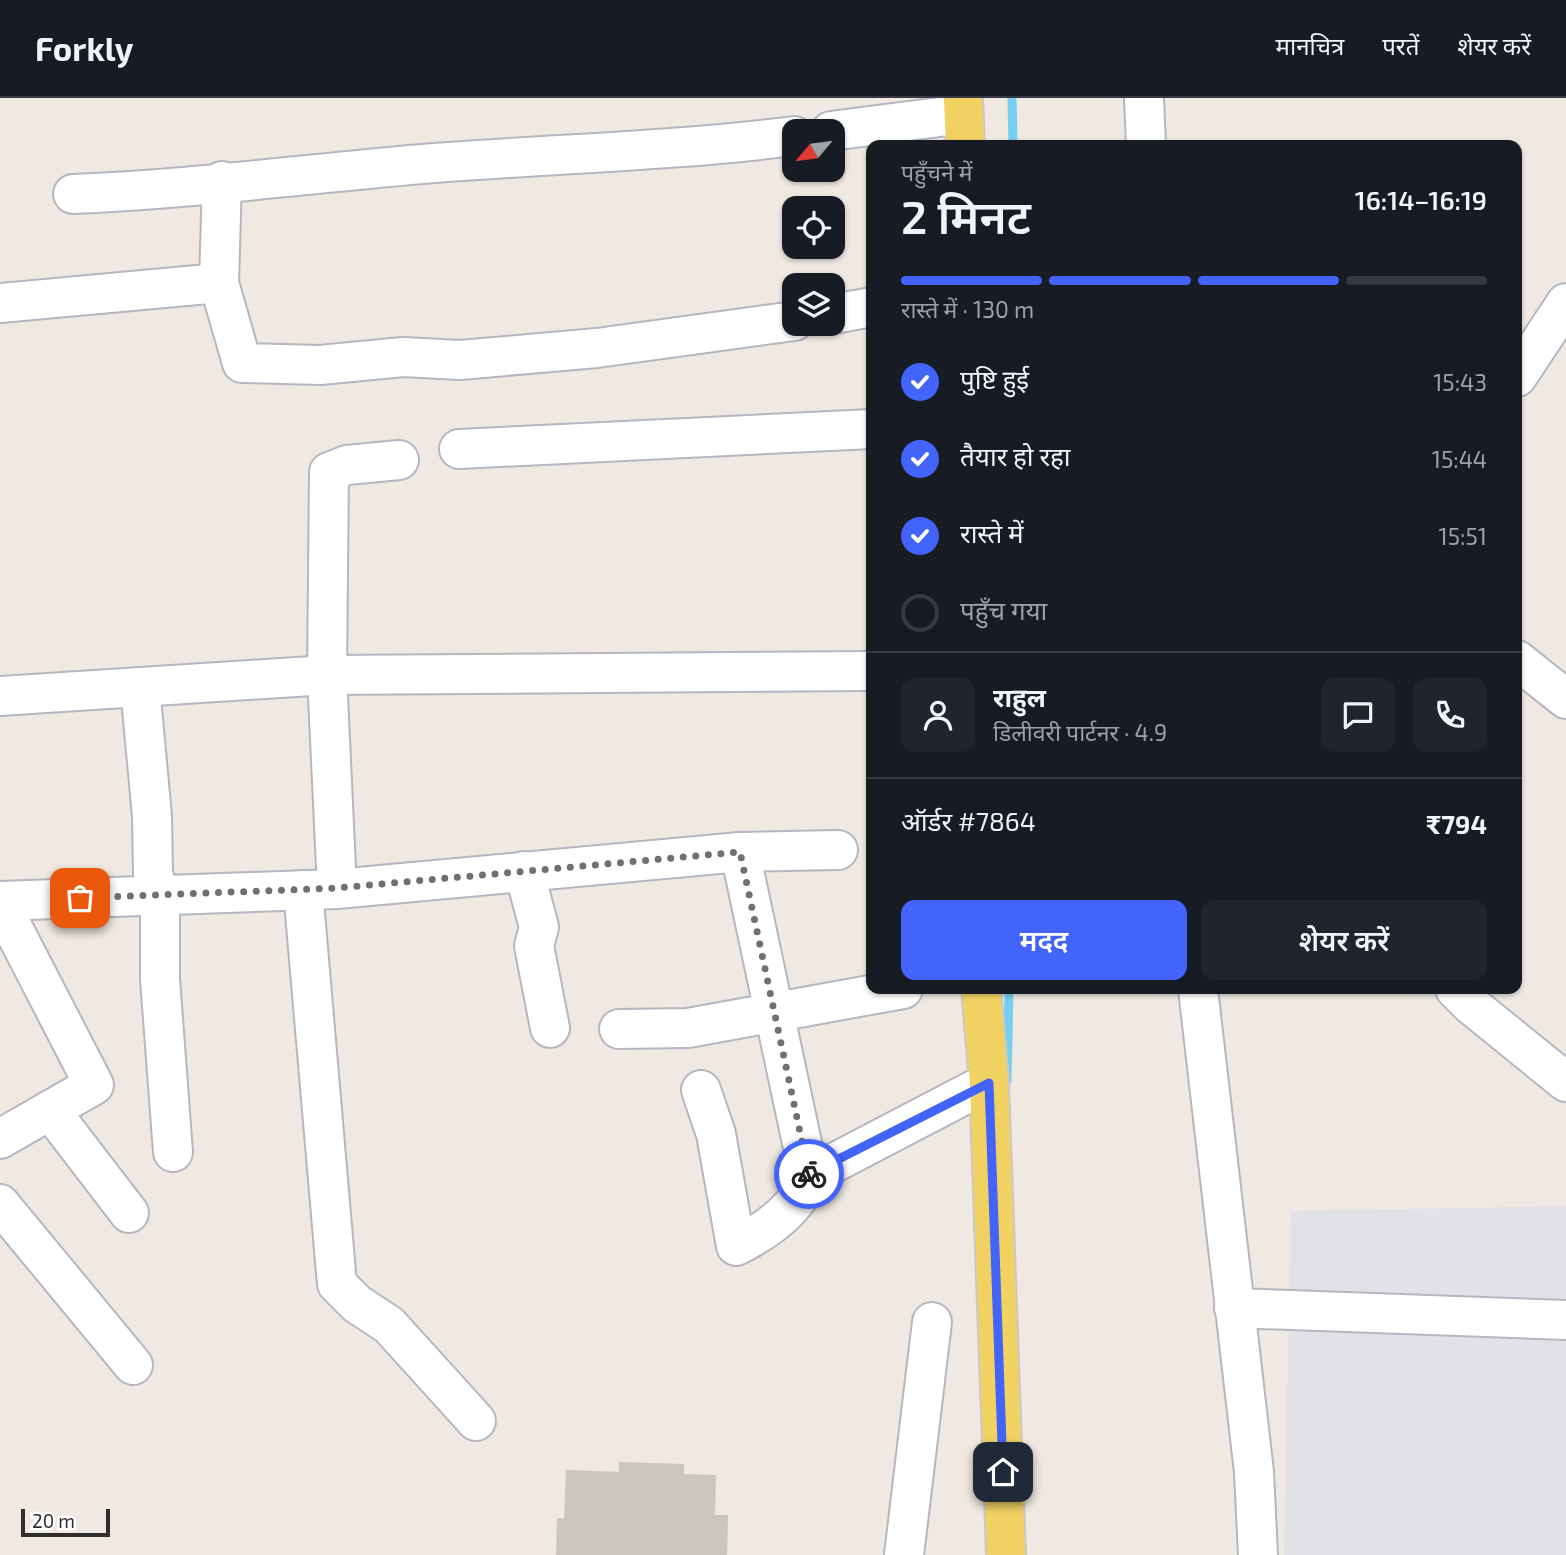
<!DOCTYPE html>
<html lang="hi">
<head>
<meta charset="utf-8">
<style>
  body { margin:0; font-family:"Exo 2","Noto Sans Devanagari",sans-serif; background:#20242c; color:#f1f3f6; height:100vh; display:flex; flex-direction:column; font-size:26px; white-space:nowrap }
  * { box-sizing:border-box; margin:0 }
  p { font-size:23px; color:#9ea1a6 }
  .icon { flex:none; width:38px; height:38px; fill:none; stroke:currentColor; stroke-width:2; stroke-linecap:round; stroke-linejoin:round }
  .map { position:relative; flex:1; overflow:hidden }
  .panel { position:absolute; left:866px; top:42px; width:656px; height:854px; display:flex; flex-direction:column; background:#171b24; border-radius:14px; box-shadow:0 2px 5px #0004 }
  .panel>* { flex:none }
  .needle { width:46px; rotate:241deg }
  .buttons { position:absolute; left:782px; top:21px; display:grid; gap:14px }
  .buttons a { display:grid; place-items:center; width:63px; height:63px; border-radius:14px; background:#171b24; box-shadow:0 2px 5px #0004; font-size:35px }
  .scale { position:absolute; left:21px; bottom:18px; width:89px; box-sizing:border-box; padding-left:7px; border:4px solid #2e2e2e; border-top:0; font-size:19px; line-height:24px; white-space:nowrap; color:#2e2e2e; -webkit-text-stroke:5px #fff; paint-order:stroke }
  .pin { position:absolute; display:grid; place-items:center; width:60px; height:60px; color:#fff; margin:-30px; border-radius:14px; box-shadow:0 4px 10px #0006 }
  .courier { position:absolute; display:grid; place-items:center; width:70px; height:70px; margin:-35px; border:5px solid #4264fb; border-radius:50%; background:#fff; color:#222; box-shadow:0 2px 9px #0007 }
  .summary em { font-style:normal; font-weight:600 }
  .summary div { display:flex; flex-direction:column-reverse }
  .summary { display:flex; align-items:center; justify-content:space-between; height:119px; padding:0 35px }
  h1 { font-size:46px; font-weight:600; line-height:52px }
  .bar { display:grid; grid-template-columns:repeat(4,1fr); gap:10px 7px; align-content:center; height:84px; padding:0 35px }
  .bar i { height:9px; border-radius:5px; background:#363941 }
  .bar .selected { background:#4264fb }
  .bar p { grid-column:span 4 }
  .line { display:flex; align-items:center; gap:18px; padding:0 35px; border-top:2px solid #363941 }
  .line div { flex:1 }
  .round { display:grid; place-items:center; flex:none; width:74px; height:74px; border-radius:14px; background:#20242c }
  ol { padding:0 35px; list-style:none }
  li { display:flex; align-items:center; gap:21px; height:77px }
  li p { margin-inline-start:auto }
  li .icon { padding:7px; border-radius:50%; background:#4264fb; color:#fff; stroke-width:4 }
  li:last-child { color:#9ea1a6 }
  li i { width:38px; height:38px; border:4px solid #363941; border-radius:50% }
  .primary-button { display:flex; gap:14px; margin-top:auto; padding:14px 35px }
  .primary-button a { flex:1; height:80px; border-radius:14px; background:#4264fb; color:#fff; font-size:28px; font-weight:600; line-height:80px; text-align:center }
  .primary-button a+a { background:#20242c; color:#f1f3f6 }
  header { display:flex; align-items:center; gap:42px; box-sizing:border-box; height:98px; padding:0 35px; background:#171b24; border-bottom:2px solid #363941 }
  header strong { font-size:33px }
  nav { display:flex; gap:38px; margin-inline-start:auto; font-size:24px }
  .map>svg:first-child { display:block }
</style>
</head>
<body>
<header>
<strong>Forkly</strong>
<nav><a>मानचित्र</a><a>परतें</a><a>शेयर करें</a></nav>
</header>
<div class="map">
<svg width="1566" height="1457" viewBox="0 0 1566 1457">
  <rect width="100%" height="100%" fill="#efe9e1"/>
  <path fill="#e3e1e8" d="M1566 1108V1457H1284L1291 1113Z"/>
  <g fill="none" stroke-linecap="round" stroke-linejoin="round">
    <g stroke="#75cff0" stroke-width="9">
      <path d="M1012 0 1013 47"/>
      <path d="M1007 983 1009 891"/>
    </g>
  </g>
  <path fill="#cbc7bf" stroke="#cbc5ba" stroke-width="2" d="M620 1365 683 1367V1377L715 1378 714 1418H727L726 1457H557L558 1421 565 1422 567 1373 620 1375Z"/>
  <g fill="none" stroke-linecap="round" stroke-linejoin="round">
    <g stroke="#b4b7c1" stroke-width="42">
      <g id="minor">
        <path d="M1144 0 1146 47"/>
        <path d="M831 33 963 16"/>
        <path d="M222 83 219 185 242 265 320 267 403 259 460 262 597 250 794 223"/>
        <path d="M73 96C194 91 313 75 434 65 554 56 675 53 794 38"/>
        <path d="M0 205 219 185"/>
        <path d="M833 216 872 209"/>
        <path d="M1517 279 1566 205"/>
        <path d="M459 351 872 331"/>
        <path d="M1517 562 1566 601"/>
        <path d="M140 589 152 718 153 776 160 797V881L173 1054"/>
        <path d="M0 598 327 577 872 573"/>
        <path d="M740 754 838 752"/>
        <path d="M524 773 539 829 534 848 550 930"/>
        <path d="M337 791 327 577 329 374 347 367 399 362"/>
        <path d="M303 792 337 1186 357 1206 389 1227 476 1323"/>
        <path d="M0 803 337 791 740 754 809 1078 989 984"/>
        <path d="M0 805 94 987 0 1041"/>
        <path d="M1198 891 1254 1374 1258 1457"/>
        <path d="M1455 891 1471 907 1566 984"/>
        <path d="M619 931 688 930 903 891"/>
        <path d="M701 992 716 1036 736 1148C766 1133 799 1110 809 1078"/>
        <path d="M50 1012 129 1115"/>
        <path d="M0 1106 133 1267"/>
        <path d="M1234 1210 1566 1222"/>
        <path d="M904 1457 932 1224"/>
      </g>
    </g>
    <g stroke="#c9c9c9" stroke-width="42">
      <g id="major">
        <path d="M963 0 965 47"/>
        <path d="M981 891 989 984 1006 1457"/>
      </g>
    </g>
    <use href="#minor" stroke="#fff" stroke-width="38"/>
    <use href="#major" stroke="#f2d163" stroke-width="38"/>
  </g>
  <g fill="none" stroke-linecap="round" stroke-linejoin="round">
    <path stroke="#726f6d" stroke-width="7" stroke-dasharray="0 12.6" d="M80 800 337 790 740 754 809 1076"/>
    <path stroke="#4264fb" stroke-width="9" d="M809 1076 989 985 1003 1374"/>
  </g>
</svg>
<div class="buttons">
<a><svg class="needle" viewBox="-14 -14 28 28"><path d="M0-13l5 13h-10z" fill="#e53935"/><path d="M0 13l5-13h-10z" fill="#9ea1a6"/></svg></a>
<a><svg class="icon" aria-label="locate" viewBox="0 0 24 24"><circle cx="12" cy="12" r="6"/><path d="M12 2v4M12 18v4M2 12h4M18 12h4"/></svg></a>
<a><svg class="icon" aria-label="layers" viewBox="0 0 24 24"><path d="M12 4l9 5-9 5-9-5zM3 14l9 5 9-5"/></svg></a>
</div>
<div class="scale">20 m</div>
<div class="pin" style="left:80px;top:800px;background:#ea580c"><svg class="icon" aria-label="bag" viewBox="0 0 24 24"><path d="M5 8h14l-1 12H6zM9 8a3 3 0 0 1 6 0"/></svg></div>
<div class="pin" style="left:1003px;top:1374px;background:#1f2937"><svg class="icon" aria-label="home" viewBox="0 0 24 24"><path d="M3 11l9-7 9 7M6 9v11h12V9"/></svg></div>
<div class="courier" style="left:809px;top:1076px"><svg class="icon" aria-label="bike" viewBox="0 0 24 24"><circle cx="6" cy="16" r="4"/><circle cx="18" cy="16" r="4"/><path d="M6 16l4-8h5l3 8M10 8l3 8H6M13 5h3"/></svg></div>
<section class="panel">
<div class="summary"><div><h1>2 मिनट</h1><p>पहुँचने में</p></div><em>16:14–16:19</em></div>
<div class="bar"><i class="selected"></i><i class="selected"></i><i class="selected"></i><i></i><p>रास्ते में · 130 m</p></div>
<ol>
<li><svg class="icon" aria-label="check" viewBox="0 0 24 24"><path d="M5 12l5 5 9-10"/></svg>पुष्टि हुई<p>15:43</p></li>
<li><svg class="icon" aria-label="check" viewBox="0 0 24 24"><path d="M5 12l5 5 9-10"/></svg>तैयार हो रहा<p>15:44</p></li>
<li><svg class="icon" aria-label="check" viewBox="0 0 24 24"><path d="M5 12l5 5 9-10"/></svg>रास्ते में<p>15:51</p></li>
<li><i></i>पहुँच गया</li>
</ol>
<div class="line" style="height:126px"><a class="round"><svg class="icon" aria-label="person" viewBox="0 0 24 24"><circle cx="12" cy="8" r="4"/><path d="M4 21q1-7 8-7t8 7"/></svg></a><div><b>राहुल</b><p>डिलीवरी पार्टनर · 4.9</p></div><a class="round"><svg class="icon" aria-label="chat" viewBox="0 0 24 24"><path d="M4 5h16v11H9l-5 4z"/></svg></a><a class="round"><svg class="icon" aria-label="phone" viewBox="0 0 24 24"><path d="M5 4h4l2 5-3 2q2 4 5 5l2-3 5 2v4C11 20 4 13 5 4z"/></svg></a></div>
<div class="line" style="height:91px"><div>ऑर्डर #7864</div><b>₹794</b></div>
<div class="primary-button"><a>मदद</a><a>शेयर करें</a></div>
</section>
</div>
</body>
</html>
